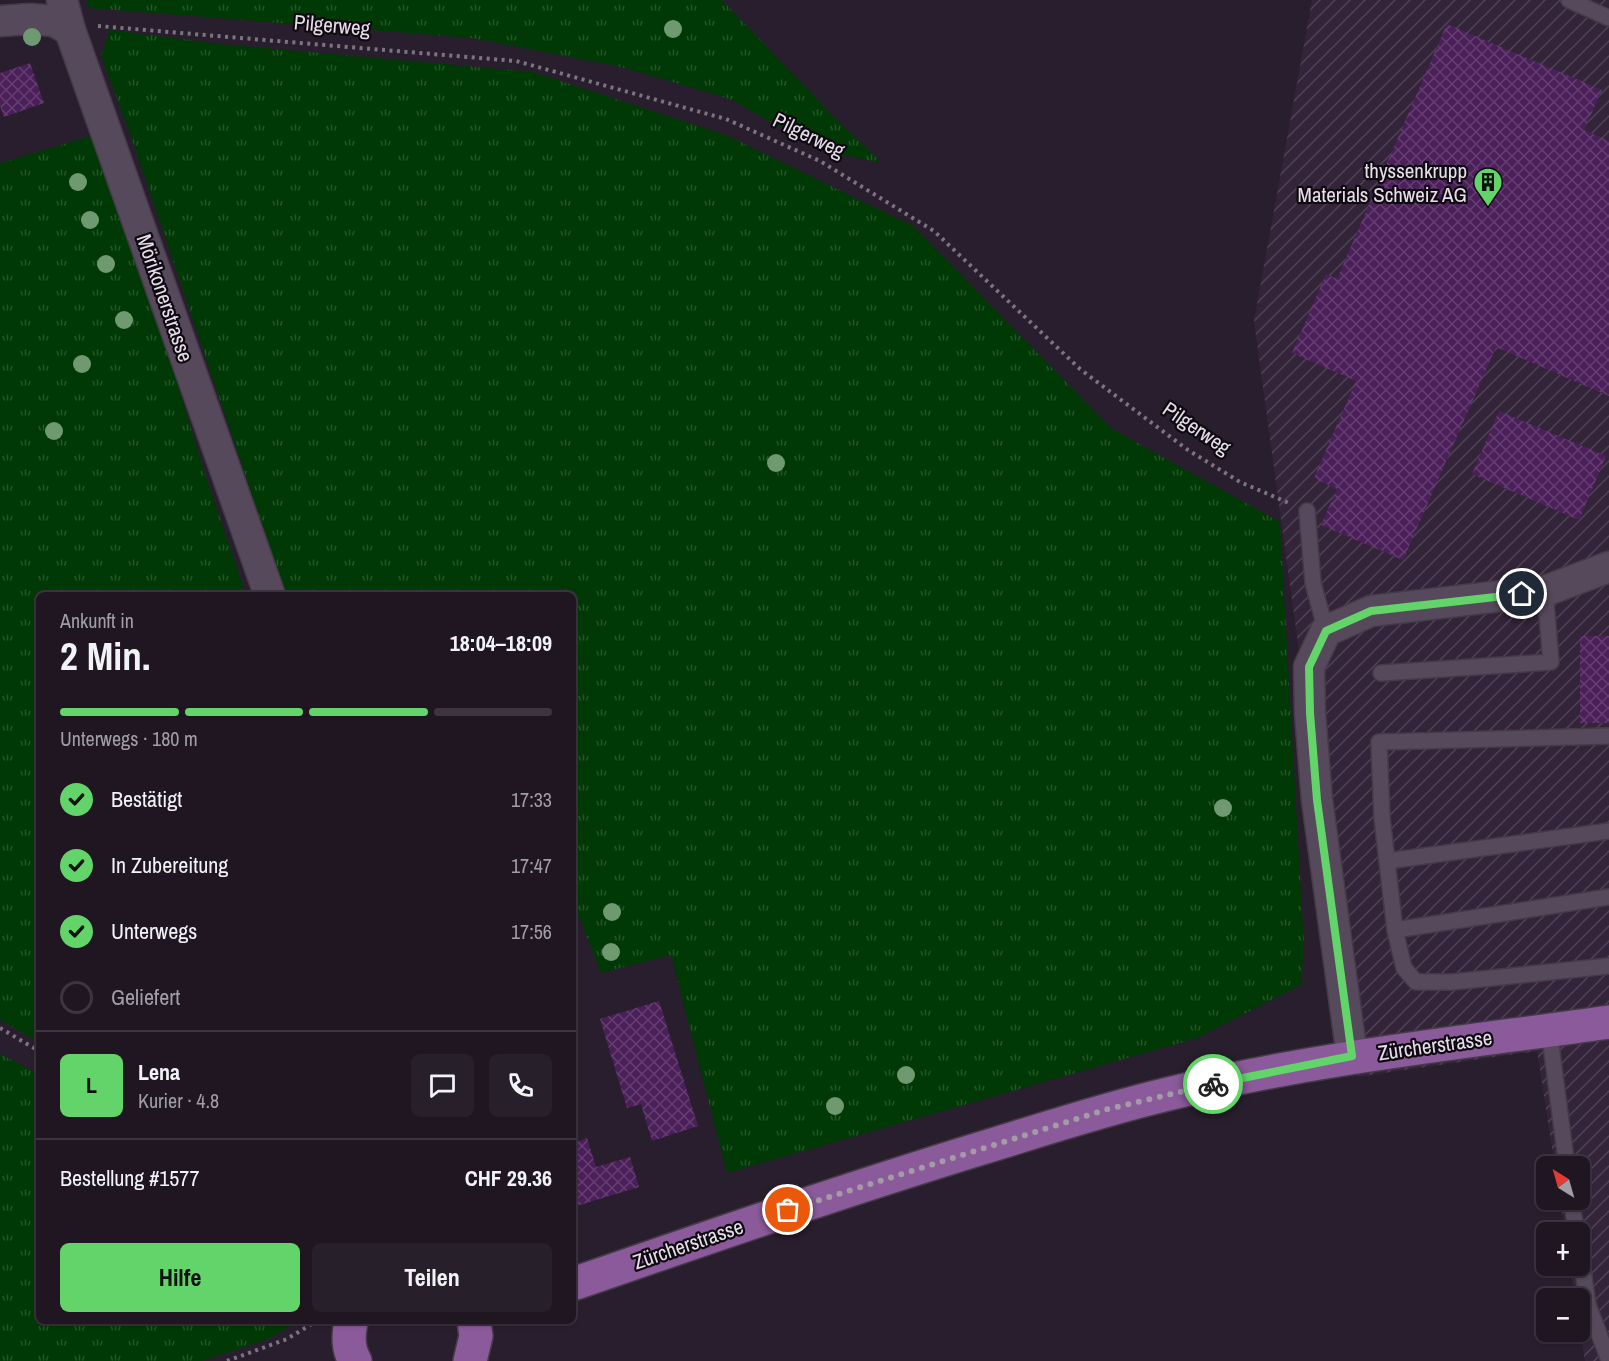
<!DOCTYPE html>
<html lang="de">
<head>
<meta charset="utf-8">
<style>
  body { margin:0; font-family:"Archivo Narrow",sans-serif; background:#271f2a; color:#f1f3f6; height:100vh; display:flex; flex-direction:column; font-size:22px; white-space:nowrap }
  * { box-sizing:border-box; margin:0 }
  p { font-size:20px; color:#a19fa5 }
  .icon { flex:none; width:33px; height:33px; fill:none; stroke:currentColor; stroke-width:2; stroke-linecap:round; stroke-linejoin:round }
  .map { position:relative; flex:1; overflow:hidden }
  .drawer { position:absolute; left:36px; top:592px; width:540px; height:732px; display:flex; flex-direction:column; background:#1f1622; border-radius:9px; box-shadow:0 2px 4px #0004,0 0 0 2px #3c3540 }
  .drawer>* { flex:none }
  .needle { width:39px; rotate:323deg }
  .tools { position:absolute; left:1536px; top:1156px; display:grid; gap:12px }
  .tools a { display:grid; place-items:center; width:54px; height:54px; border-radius:9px; background:#1f1622; box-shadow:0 2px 4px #0004,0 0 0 2px #3c3540; font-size:30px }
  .pin { position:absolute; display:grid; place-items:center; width:51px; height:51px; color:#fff; margin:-26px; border:3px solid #fff; border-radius:50%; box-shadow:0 2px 6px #0007 }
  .courier { position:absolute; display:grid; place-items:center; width:60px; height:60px; margin:-30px; border:4px solid #63d469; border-radius:50%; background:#fff; color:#222; box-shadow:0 2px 8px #0007 }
  .overview em { font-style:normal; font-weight:700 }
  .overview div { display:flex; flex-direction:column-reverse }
  .overview { display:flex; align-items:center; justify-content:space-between; height:102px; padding:0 24px }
  h1 { font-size:39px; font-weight:700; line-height:45px }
  .bar { display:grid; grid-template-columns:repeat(4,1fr); gap:9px 6px; align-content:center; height:72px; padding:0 24px }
  .bar i { height:8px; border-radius:4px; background:#3c3540 }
  .bar .current { background:#63d469 }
  .bar p { grid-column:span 4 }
  .line { display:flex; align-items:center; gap:15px; padding:0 24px; border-top:2px solid #3c3540 }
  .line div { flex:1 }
  .round { display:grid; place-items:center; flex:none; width:63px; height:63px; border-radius:9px; background:#271f2a }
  ol { padding:0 24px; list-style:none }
  li { display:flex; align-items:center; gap:18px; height:66px }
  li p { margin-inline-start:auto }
  li .icon { padding:6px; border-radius:50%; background:#63d469; color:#111; stroke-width:4 }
  li:last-child { color:#a19fa5 }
  li i { width:33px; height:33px; border:3px solid #3c3540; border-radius:50% }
  .primary-button { display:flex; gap:12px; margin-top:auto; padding:12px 24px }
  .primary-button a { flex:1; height:69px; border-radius:9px; background:#63d469; color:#111; font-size:24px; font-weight:700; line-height:69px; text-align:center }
  .primary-button a+a { background:#271f2a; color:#f1f3f6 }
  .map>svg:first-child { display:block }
</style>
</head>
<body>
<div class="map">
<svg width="1609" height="1361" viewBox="0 0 1609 1361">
  <defs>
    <pattern id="industrial-furrows" width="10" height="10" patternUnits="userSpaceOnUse" patternTransform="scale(1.5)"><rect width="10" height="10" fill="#332439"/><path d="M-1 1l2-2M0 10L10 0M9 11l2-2" fill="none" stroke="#514356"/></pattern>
    <pattern id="grass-tufts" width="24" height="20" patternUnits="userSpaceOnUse" patternTransform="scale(1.5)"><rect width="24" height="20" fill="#003905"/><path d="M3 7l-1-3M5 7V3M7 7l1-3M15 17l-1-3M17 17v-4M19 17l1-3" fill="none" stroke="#255529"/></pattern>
    <pattern id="building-cross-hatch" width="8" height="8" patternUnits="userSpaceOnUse" patternTransform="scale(1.5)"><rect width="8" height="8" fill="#4b1f59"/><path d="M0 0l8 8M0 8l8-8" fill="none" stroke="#653f71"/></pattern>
  </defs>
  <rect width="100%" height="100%" fill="#291e2d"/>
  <path fill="url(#industrial-furrows)" d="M1312 0H1609V1361H1585L1580 1328V1299H1575L1570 1266H1580V1233H1565L1560 1200H1580V1167H1555L1537 1051 1357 1077 1254 321Z"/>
  <g fill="url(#grass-tufts)">
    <path d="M86 0H722L837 120 882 163 820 150 730 99 621 67 472 38 89 8Z"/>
    <path d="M110 30 221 44 533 72 726 135 913 226 1112 429 1280 522 1304 946 1301 985 1197 1038 727 1173 671 955 601 973 573 901V596L286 595 133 142 101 56Z"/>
    <path d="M101 133 204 471 246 595 39 596V1042L0 1020V163Z"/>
    <path d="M0 1054 39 1074V1322H297L268 1339 202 1361H0Z"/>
  </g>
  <g fill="url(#building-cross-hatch)">
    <path d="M1447 24 1602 90 1584 130 1609 141V396L1496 347 1403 560 1321 525 1337 489 1314 478 1356 381 1292 353 1326 274 1337 279Z"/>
    <path d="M30 63 44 103 4 117 0 106V73Z"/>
    <path d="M1499 411 1606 456 1579 520 1472 474Z"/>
    <rect x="1580" y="636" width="29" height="87"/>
    <path d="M659 1001 698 1126 652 1141 641 1104 627 1108 600 1019Z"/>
    <path d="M587 1138 596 1167 630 1157 639 1187 573 1207V1143Z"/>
  </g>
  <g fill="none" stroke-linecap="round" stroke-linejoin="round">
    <g stroke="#453b48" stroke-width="18">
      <g id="lane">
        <path d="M1569 0 1609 18"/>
        <path d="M1307 511 1313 583 1326 631"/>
        <path d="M1381 673 1551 662 1545 591"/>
        <path d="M1609 736 1379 742 1382 818 1395 930 1404 968 1416 982H1452L1609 966"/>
        <path d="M1387 861 1609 831"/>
        <path d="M1395 930 1609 897"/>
        <path d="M1549 1030 1567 1167"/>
        <path d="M1571 1200 1577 1233"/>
        <path d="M1580 1250 1588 1305 1609 1360"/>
      </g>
    </g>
    <g stroke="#453b48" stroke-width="33">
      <g id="street">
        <path d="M62 0 70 30 270 596"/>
        <path d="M0 21 30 19 54 21 70 30"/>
        <path d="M1352 1056 1317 800 1310 713 1309 667 1326 631 1371 611 1545 591 1609 567"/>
      </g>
    </g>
    <g stroke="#453b48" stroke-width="36">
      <g id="primary">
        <path d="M573 1284C709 1237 845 1190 982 1148 1044 1129 1105 1109 1168 1094 1313 1058 1461 1043 1609 1022"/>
        <path d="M351 1322C348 1335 348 1349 355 1361"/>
        <path d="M470 1361 476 1336 474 1322"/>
      </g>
    </g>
    <g stroke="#7e7481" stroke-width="4" stroke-dasharray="3 4.5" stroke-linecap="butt">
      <path d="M98 26 516 61 726 119 820 161 934 231 1080 369 1188 450 1240 482 1289 503"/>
      <path d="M0 1028 39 1051"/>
      <path d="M227 1361 287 1339 315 1322"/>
    </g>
    <use href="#lane" stroke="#56495b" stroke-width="15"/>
    <use href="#street" stroke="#56495b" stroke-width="30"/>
    <use href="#primary" stroke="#8b5a9b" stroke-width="33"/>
  </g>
  <g fill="#6f9971">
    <circle cx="673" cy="29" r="9"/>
    <circle cx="32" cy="37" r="9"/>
    <circle cx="78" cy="182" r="9"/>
    <circle cx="90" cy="220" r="9"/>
    <circle cx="106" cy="264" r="9"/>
    <circle cx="124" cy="320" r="9"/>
    <circle cx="82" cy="364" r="9"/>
    <circle cx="54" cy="431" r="9"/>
    <circle cx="776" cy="463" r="9"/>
    <circle cx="1223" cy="808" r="9"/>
    <circle cx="612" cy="912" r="9"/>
    <circle cx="611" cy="952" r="9"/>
    <circle cx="906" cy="1075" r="9"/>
    <circle cx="835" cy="1106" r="9"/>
  </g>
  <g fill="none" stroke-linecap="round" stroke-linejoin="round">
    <path stroke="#a49ba7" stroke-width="6" stroke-dasharray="0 10.8" d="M788 1210 1108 1109 1213 1084"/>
    <path stroke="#63d469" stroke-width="8" d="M1213 1084 1352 1056 1317 800 1310 713 1309 667 1326 631 1371 611 1522 594"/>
  </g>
  <defs>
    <g id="building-pin" transform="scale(1.5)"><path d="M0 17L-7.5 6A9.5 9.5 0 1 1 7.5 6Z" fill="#63d469" stroke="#0f0a11"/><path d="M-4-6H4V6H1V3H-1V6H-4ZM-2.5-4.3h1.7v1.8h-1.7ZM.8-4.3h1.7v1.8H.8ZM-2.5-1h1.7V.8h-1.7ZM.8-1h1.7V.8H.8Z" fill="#111"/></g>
  </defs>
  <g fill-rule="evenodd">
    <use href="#building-pin" x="1488" y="182"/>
  </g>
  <g text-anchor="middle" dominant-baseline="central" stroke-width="4.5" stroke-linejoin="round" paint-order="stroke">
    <g font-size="21" fill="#e6dee9" stroke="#0f0a11">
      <text transform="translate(332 25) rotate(5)">Pilgerweg</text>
      <text transform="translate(809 135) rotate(26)">Pilgerweg</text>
      <text transform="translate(165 298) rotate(71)">Mörikonerstrasse</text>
      <text transform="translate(1197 428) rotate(34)">Pilgerweg</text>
      <text transform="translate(1435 1045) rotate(-8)">Zürcherstrasse</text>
      <text transform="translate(688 1244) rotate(-19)">Zürcherstrasse</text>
    </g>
    <g font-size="21" fill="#e6dee9" stroke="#0f0a11" text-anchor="end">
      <text x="1467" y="170">thyssenkrupp<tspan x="1467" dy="24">Materials Schweiz AG</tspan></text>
    </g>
  </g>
</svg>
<div class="tools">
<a><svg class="needle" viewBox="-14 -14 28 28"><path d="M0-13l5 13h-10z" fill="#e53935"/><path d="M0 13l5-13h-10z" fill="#a19fa5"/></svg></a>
<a>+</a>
<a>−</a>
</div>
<div class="pin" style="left:788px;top:1210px;background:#ea580c"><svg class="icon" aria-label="bag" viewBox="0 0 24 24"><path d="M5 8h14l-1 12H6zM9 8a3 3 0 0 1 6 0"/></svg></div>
<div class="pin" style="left:1522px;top:594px;background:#1f2937"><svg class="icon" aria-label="home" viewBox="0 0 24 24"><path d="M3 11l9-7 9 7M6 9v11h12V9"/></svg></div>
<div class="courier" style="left:1213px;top:1084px"><svg class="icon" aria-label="bike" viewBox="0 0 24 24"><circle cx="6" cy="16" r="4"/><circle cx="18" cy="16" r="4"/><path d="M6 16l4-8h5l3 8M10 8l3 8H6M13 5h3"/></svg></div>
<section class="drawer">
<div class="overview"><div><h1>2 Min.</h1><p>Ankunft in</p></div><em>18:04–18:09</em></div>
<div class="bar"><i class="current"></i><i class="current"></i><i class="current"></i><i></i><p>Unterwegs · 180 m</p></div>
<ol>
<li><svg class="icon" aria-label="check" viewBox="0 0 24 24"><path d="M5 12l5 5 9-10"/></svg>Bestätigt<p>17:33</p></li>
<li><svg class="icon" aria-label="check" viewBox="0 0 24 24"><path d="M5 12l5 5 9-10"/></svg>In Zubereitung<p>17:47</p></li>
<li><svg class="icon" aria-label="check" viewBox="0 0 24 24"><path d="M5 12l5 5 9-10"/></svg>Unterwegs<p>17:56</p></li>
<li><i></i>Geliefert</li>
</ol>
<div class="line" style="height:108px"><b class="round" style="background:#63d469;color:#111">L</b><div><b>Lena</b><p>Kurier · 4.8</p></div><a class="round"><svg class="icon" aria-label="chat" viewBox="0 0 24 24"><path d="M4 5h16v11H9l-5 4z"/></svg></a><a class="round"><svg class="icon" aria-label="phone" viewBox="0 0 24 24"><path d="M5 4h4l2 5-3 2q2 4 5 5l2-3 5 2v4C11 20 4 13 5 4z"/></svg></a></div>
<div class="line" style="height:78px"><div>Bestellung #1577</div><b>CHF 29.36</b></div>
<div class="primary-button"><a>Hilfe</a><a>Teilen</a></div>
</section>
</div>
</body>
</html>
